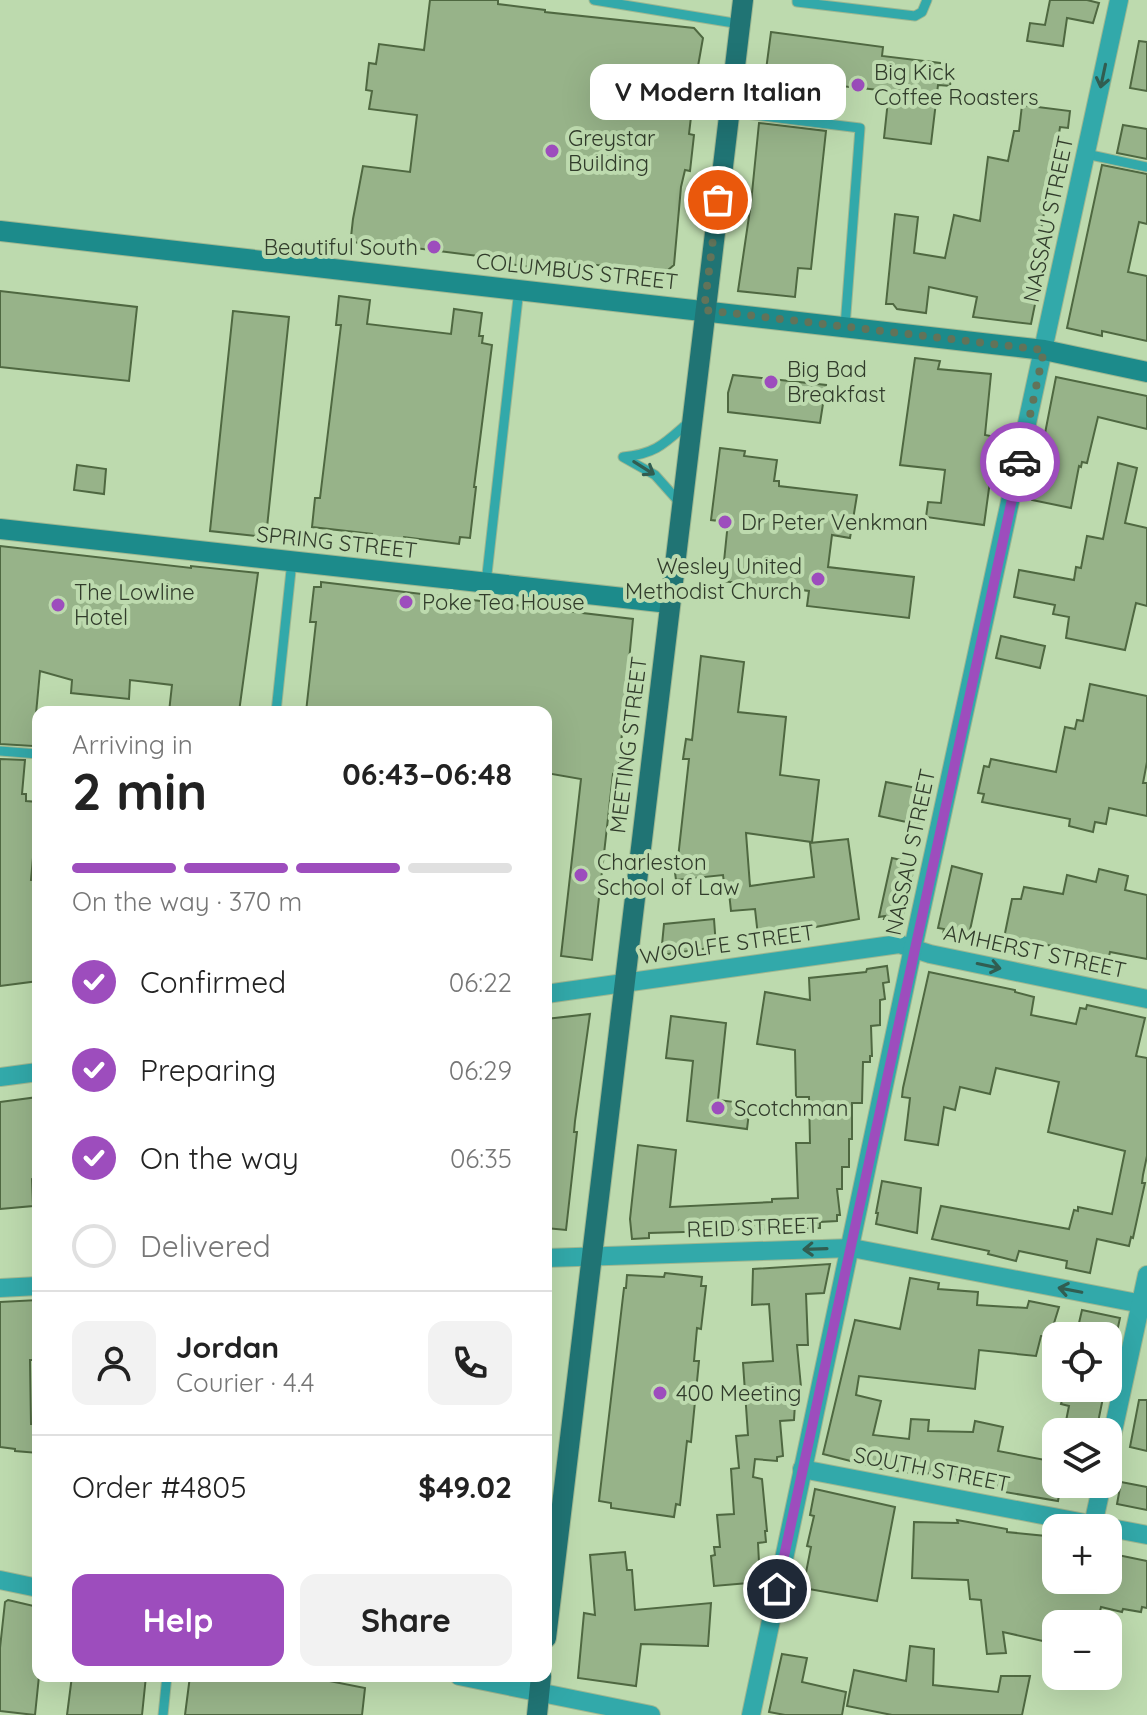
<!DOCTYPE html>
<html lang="en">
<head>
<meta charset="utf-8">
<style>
  body { margin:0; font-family:Quicksand,sans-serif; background:#f2f2f2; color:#222; height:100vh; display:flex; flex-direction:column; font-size:30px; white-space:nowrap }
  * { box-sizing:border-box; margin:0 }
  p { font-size:26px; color:#767676 }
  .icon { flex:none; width:44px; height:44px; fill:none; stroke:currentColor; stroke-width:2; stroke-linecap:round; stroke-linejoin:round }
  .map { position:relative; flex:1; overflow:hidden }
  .sheet { position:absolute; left:32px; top:706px; width:520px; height:976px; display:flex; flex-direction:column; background:#fff; border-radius:16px; box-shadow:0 8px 32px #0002 }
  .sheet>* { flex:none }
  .buttons { position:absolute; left:1042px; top:1322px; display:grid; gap:16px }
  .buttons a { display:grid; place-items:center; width:80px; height:80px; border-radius:16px; background:#fff; box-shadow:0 8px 32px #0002; font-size:40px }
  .pin { position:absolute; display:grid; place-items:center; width:68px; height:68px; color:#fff; margin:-34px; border:4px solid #fff; border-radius:50%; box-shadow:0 2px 8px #0007 }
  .courier { position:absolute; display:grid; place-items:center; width:80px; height:80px; margin:-40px; border:6px solid #9d4dbd; border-radius:50%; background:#fff; color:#222; box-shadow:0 2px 10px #0007 }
  .bubble { position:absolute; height:56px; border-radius:16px; background:#fff; box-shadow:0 8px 32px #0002; font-size:26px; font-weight:700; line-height:56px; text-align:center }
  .overview em { font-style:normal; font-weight:700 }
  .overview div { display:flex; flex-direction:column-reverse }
  .overview { display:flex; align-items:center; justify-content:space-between; height:136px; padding:0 40px }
  h1 { font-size:52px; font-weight:700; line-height:60px }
  .bar { display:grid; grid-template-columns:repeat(4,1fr); gap:12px 8px; align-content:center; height:96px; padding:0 40px }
  .bar i { height:10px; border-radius:6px; background:#e0e0e0 }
  .bar .current { background:#9d4dbd }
  .bar p { grid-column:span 4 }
  .line { display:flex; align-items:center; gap:20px; padding:0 40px; border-top:2px solid #e0e0e0 }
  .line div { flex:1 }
  .round { display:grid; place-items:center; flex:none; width:84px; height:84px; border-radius:16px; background:#f2f2f2 }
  ol { padding:0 40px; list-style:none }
  li { display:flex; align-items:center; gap:24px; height:88px }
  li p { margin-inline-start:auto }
  li .icon { padding:8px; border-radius:50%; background:#9d4dbd; color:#fff; stroke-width:4 }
  li:last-child { color:#767676 }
  li i { width:44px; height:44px; border:4px solid #e0e0e0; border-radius:50% }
  .action { display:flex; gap:16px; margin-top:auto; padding:16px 40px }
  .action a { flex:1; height:92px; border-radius:16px; background:#9d4dbd; color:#fff; font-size:32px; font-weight:700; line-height:92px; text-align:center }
  .action a+a { background:#f2f2f2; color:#222 }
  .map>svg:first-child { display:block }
</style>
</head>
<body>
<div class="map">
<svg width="1147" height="1715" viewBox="0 0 1147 1715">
  <rect width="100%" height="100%" fill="#bddaae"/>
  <g fill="#97b389" stroke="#4f6841" stroke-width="2">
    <path d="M430 0H498V4L545 10V12L694 28 703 38 689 117H691L689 134 694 135 690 171 685 170 681 187 674 265 663 274 553 259 552 264 541 263 540 268 509 264 510 260 407 247 392 246V250L354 242 355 238 351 237 353 219 363 166 410 172 417 115 369 109 372 91 366 90 369 63 376 64 379 44 424 50Z"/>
    <path d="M1050 0H1087L1099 3 1093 23 1067 18 1063 46 1027 41 1030 23 1045 25Z"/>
    <path d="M771 32 883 47 882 56 940 63V67L952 68 950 86 938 85 931 144 884 138 889 91 831 85 828 117 761 108Z"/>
    <path d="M1139 41 1147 42V91L1130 88Z"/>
    <path d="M1022 105 1070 111 1068 128 1060 127 1047 213H1044L1039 245 1045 246 1043 255H1045L1031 324 973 317 977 297 929 287 926 313 897 309 893 304H886L895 214 918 217 914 253 945 258 954 215 980 221 988 157 1008 161 1014 131H1019Z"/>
    <path d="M759 123 826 131 811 269 798 268 795 297 738 291 751 203Z"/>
    <path d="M1123 125 1147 129V159L1117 153Z"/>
    <path d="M1102 165 1147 174V224L1139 222 1128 272 1147 276V341L1102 331V336L1067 328Z"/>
    <path d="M0 291 137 307 129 381 0 367Z"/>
    <path d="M339 296 370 300 367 324 451 334 454 309 482 313 479 336H483L482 343 492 345 474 487H476L470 538 460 537 459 544 404 537 402 547 371 543 372 534 312 527 315 498H320L341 325H336Z"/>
    <path d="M233 311 289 317 266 537 210 531Z"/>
    <path d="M915 358 940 361 938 369 991 374 985 435 1001 438 996 482 990 481 984 525 926 517 928 502 941 503 945 470 900 465Z"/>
    <path d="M733 375 826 385 820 423 728 412V393Z"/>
    <path d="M1056 377 1147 396V429L1098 417 1087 463 1082 462 1081 467 1079 466 1071 508 1032 500Z"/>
    <path d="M720 448 745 451 744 456 777 460 774 481H779V486L857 495 850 538 832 535 828 567 914 577 909 618 807 606 809 591 722 581 728 522 711 520Z"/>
    <path d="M1118 463 1137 468 1125 523 1147 528V606L1136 603 1125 650 1066 638 1069 617 1053 614 1055 605 1014 597 1019 570 1074 580 1076 567 1081 568 1087 536 1103 539Z"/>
    <path d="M77 465 106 469 104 494 74 490Z"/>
    <path d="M0 546 191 568V566L258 573 239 712H169L172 685 130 680 129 699 71 693 72 680 40 671 33 746 0 744Z"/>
    <path d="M321 582 633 619 618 775 613 774 592 960 561 956 581 779 546 773V712H306L316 622H310L314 587H321Z"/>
    <path d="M1001 636 1045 646 1040 668 996 658Z"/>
    <path d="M701 656 744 662 738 712 786 717 780 775 819 780 812 842 746 833 750 886 814 877 810 843 848 839 859 919 794 931 788 940 784 937 767 939 763 936H758L755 909 731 911 728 883H724L723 875 676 880 673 858H678L689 759H683L686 739 692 740Z"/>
    <path d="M1090 684 1147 696V762L1143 783H1147V816L1109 808 1106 824 1095 822 1093 832 1069 826 1070 819 982 802 984 794 978 793 984 766 989 767 991 759 1056 772 1065 727 1075 729 1077 720 1083 721Z"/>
    <path d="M0 759 25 760 22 794H26V801L38 802 31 880H38V981L0 986Z"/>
    <path d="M886 782 927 790 920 825 879 816Z"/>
    <path d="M892 858 915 863 902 919H884L885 916 879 917Z"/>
    <path d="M952 866 982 874 969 935 963 933 962 937 943 934 944 929 938 928Z"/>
    <path d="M1099 869 1128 876 1125 890 1147 895V959L1110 952 1105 973 1084 967 1086 954 1026 940 1023 950 1007 947 1009 939 1004 938 1012 899H1021L1024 887 1063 894 1067 875 1096 882Z"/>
    <path d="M714 919 716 947 661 955 664 924Z"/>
    <path d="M887 966 889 982 883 983 885 999 880 1000V1025L871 1026 872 1056H870V1062H863L862 1103H852V1139H849V1167H842V1189H837L840 1215H837V1221L820 1222V1228L649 1233V1238L632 1239 630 1219 638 1145 676 1150 670 1207 772 1202V1199L798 1198 796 1143H810L809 1097H796L795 1050 757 1044 765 992 810 1000 809 978 866 972 867 969Z"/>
    <path d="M929 972 1015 990V992L1034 997 1031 1015 1076 1024 1080 1008 1086 1009 1087 1005 1145 1018 1136 1056 1147 1058V1156L1143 1175 1142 1183H1145L1133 1238 1131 1237 1129 1246 1097 1239 1090 1273 1066 1268 1067 1261 1019 1251 1016 1261 988 1254 989 1251 932 1239 941 1206 1069 1229 1074 1210 1078 1211V1207L1112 1214 1125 1151 1048 1132 1059 1082 996 1068 990 1094 960 1087 955 1110 944 1107 938 1145 905 1140 910 1098 902 1097 903 1088Z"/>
    <path d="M590 1014 575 1121 574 1132H577L566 1230 546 1228V1019Z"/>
    <path d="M671 1016 726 1023 718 1100 750 1104 747 1129 687 1121 693 1061 666 1058Z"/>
    <path d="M38 1097V1178L32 1179 33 1206 0 1209V1102Z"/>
    <path d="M882 1181 921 1188 917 1233 876 1224 878 1213H876Z"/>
    <path d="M830 1264 824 1293 806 1294 808 1345H797L801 1387H796L794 1420 780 1421 783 1456 777 1457V1461L755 1459 753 1477 762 1479 767 1531H765L766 1542 758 1543 760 1582 714 1586 711 1556 715 1555 714 1547H720L717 1515 734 1514 731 1469 739 1468 736 1436 748 1435 743 1363 773 1361 769 1304 752 1305 753 1269Z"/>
    <path d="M665 1273 702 1277 701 1286H706L701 1329 697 1328 694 1361H699L691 1442 687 1441 680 1505 676 1504 674 1517 611 1508V1503L599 1501 624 1288H626L627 1275 664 1277Z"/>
    <path d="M910 1278 939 1283 938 1289 978 1292 977 1305 1027 1308 1029 1301 1059 1307 1050 1336H1041L1036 1356 979 1350 975 1389 859 1376 856 1395 881 1401 873 1435 909 1439 911 1419 929 1420 928 1431 973 1432 975 1421 1003 1427 998 1451 1056 1462V1484H1061L1058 1501 999 1491V1487L975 1482 976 1475 912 1473 882 1469 823 1454 855 1320 900 1329Z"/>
    <path d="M38 1300V1360H30L31 1424H38V1453L15 1451V1449L0 1447V1302Z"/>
    <path d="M1082 1310 1120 1318 1116 1336H1076Z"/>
    <path d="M1065 1388H1105L1096 1432 1085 1430 1077 1432 1075 1428 1065 1426 1069 1406 1061 1404Z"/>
    <path d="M1139 1400H1147V1451L1130 1447Z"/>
    <path d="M1121 1482 1147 1487V1510L1117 1504Z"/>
    <path d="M815 1489 895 1507 877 1601 803 1588 811 1547 807 1546 814 1516 810 1515Z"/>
    <path d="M957 1520 1007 1529V1532L1056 1537V1580H1108V1553L1147 1561V1608L1142 1607 1141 1612 1123 1609 1122 1612 1101 1607 1097 1624H1056V1644L1003 1632 1006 1653 987 1654 981 1600 970 1599 968 1580 912 1578 914 1522 958 1523Z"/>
    <path d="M625 1552 627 1570H632L635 1610 711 1603 708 1646 641 1644 636 1686 578 1678 584 1613 595 1615 590 1555Z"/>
    <path d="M8 1600 38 1607 39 1676 35 1715 0 1711V1648L5 1602Z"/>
    <path d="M910 1646 934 1649 933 1685 998 1692 1001 1676H1030L1022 1715H892L847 1706 854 1670 906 1681Z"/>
    <path d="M782 1654 807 1658 802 1682 846 1692 842 1715H785L769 1712Z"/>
    <path d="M72 1676H146L142 1715H67Z"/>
    <path d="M190 1676H304L365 1688 362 1715H185Z"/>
  </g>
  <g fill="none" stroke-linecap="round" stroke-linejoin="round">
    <g stroke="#9eb791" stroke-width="11">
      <g id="lane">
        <path d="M594 0 740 24"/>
        <path d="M797 0V2L915 16 922 12 927 0"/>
        <path d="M729 112 860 128 845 327"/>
        <path d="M1086 154 1147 167"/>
        <path d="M680 503 655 475 623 457C656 454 665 443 689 422"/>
        <path d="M486 583 519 289"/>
        <path d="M276 712 292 561"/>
        <path d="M0 751 38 754"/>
        <path d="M163 1715 167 1676"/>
      </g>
    </g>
    <g stroke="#9eb791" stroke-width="20">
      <g id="street">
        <path d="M546 994 899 944 930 954 1147 999"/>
        <path d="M0 1077 38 1072"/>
        <path d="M546 1258 852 1248 1147 1305"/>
        <path d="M0 1288 38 1286"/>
        <path d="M1108 1454 1147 1275"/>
        <path d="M802 1469 1147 1535"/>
        <path d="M1093 1525 1102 1484"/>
        <path d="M0 1580 38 1588"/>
        <path d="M459 1676 651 1715"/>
        <path d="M751 1715 913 948 1119 0"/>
      </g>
    </g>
    <g stroke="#9eb791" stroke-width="22">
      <g id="secondary">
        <path d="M0 231 1044 350 1147 372"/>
        <path d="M0 529 669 603"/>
      </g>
    </g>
    <g stroke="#9eb791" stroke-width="22">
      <g id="primary">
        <path d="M546 1638 743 0"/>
        <path d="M537 1715 541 1676"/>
      </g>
    </g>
    <use href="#lane" stroke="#32a9aa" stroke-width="9"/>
    <use href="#street" stroke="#32a9aa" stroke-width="18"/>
    <use href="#secondary" stroke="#1c8b8b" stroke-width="20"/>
    <use href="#primary" stroke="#207474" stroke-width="20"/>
  </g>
  <defs><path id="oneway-shaft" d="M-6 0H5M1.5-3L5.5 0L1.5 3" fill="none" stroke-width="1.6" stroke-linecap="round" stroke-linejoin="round" transform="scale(2)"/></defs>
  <g stroke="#315d51">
    <use href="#oneway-shaft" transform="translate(1103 76) rotate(102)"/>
    <use href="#oneway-shaft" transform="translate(644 468) rotate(32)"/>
    <use href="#oneway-shaft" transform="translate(989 966) rotate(12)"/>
    <use href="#oneway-shaft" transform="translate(815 1249) rotate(178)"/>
    <use href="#oneway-shaft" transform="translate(1070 1290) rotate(-169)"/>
  </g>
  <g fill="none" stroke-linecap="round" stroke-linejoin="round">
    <path stroke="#627359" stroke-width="8" stroke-dasharray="0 14.4" d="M718 200 704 310 1044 350 1020 462"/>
    <path stroke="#9d4dbd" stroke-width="10" d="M777 1589 1020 462"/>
  </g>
  <g fill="#9d4dbd" stroke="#bddaae" stroke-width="3">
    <circle cx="858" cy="85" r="8"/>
    <circle cx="552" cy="151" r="8"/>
    <circle cx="434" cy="247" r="8"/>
    <circle cx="771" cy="382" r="8"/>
    <circle cx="725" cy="522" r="8"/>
    <circle cx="818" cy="579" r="8"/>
    <circle cx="406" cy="602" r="8"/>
    <circle cx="58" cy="605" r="8"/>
    <circle cx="581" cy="875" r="8"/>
    <circle cx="718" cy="1108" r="8"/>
    <circle cx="660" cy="1393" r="8"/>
  </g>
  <g text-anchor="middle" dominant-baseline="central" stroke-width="8" stroke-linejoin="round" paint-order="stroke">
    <g font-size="22" fill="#313c2b" stroke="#bddaae" text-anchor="start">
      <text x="874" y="72">Big Kick<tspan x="874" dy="25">Coffee Roasters</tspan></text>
      <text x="568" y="138">Greystar<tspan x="568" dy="25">Building</tspan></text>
      <text x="418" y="247" text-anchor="end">Beautiful South</text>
      <text x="787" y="369">Big Bad<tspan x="787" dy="25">Breakfast</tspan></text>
      <text x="741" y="522">Dr Peter Venkman</text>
      <text x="802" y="566" text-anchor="end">Wesley United<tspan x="802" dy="25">Methodist Church</tspan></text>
      <text x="74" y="592">The Lowline<tspan x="74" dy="25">Hotel</tspan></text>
      <text x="422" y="602">Poke Tea House</text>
      <text x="597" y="862">Charleston<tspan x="597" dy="25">School of Law</tspan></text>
      <text x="734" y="1108">Scotchman</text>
      <text x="676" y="1393">400 Meeting</text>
    </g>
    <g font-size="22" fill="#313c2b" stroke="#bddaae">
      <text transform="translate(1048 219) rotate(-78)">NASSAU STREET</text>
      <text transform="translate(577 271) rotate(6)">COLUMBUS STREET</text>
      <text transform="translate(337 542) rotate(6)">SPRING STREET</text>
      <text transform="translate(628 745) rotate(-83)">MEETING STREET</text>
      <text transform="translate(910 852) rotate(-78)">NASSAU STREET</text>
      <text transform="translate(727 944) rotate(-8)">WOOLFE STREET</text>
      <text transform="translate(1035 951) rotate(12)">AMHERST STREET</text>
      <text transform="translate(753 1227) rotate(-2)">REID STREET</text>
      <text transform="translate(932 1469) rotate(11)">SOUTH STREET</text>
    </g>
  </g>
</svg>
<div class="buttons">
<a><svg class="icon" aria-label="locate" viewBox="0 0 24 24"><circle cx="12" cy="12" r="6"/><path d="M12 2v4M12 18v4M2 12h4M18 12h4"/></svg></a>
<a><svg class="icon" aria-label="layers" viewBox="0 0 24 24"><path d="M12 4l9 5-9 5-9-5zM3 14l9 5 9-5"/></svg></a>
<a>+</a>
<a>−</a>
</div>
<div class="pin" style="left:718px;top:200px;background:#ea580c"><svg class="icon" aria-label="bag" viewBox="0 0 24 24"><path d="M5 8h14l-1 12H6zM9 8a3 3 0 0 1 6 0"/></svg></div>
<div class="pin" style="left:777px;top:1589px;background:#1f2937"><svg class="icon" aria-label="home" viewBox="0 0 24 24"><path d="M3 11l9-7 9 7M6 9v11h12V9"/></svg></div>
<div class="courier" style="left:1020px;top:462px"><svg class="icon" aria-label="car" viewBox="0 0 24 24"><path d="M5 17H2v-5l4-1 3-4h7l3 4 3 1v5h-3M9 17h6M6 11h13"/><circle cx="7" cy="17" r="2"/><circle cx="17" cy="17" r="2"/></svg></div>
<div class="bubble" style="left:590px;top:64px;width:256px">V Modern Italian</div>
<section class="sheet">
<div class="overview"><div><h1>2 min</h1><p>Arriving in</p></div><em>06:43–06:48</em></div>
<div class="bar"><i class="current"></i><i class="current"></i><i class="current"></i><i></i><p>On the way · 370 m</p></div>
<ol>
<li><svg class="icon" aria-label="check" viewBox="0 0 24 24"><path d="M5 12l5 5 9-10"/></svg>Confirmed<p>06:22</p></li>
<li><svg class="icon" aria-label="check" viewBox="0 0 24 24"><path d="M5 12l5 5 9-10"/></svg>Preparing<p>06:29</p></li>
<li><svg class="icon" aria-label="check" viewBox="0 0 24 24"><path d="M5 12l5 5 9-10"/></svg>On the way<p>06:35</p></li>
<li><i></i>Delivered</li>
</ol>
<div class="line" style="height:144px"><a class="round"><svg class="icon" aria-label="person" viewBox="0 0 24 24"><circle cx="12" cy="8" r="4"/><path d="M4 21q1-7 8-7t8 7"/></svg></a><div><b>Jordan</b><p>Courier · 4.4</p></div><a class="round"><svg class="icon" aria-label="phone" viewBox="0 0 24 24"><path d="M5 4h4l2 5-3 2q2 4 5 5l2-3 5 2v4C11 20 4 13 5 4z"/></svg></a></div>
<div class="line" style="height:104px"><div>Order #4805</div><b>$49.02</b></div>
<div class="action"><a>Help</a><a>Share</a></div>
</section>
</div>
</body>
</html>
